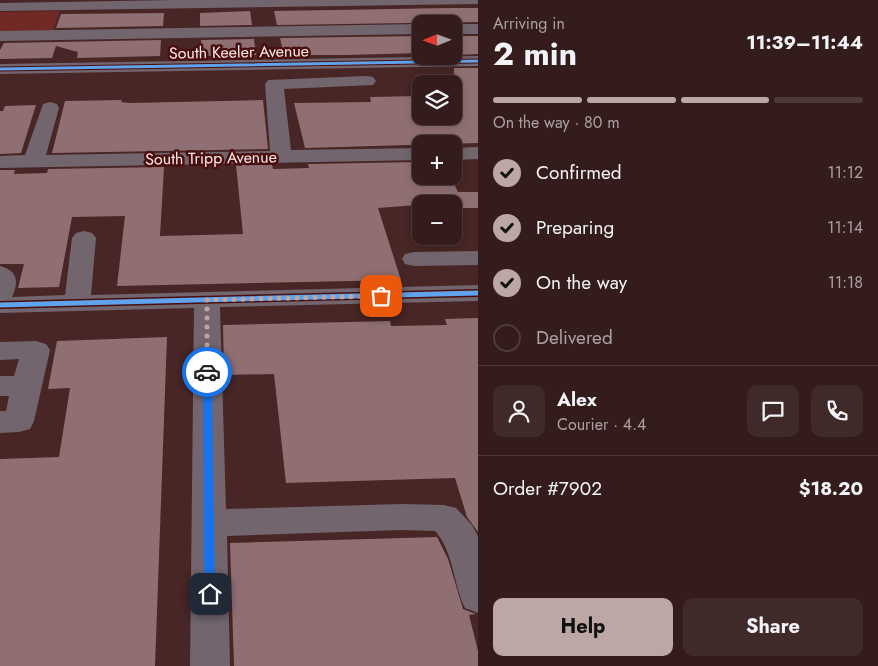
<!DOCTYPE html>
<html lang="en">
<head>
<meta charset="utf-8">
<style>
  body { margin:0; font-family:Jost,sans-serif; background:#402929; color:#f1f3f6; height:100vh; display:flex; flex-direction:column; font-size:19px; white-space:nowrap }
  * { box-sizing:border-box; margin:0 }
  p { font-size:16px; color:#aaa1a3 }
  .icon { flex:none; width:28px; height:28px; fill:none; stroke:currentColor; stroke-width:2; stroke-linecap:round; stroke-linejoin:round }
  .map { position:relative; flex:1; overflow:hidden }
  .sheet { display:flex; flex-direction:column; background:#351c1c; width:400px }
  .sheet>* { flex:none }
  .needle { width:32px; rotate:269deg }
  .controls { position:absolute; left:412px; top:15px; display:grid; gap:10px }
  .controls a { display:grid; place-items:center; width:50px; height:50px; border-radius:10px; background:#351c1c; box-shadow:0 2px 8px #0003,0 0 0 1px #4f3a3b; font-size:25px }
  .pin { position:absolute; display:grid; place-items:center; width:42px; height:42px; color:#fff; margin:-21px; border-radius:10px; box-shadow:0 2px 8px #0006 }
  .courier { position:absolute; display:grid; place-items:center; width:50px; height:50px; margin:-25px; border:4px solid #1a73e8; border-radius:50%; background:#fff; color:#222; box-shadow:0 1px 6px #0007 }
  .summary em { font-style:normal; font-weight:700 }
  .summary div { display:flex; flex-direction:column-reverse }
  .summary { display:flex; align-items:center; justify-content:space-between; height:85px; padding:0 15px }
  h1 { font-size:32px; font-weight:700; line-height:38px }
  .bar { display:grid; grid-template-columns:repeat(4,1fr); gap:8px 5px; align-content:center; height:60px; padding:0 15px }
  .bar i { height:6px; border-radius:4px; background:#4f3a3b }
  .bar .active { background:#bda7a5 }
  .bar p { grid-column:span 4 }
  .line { display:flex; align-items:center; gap:12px; padding:0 15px; border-top:1px solid #4f3a3b }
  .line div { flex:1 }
  .round { display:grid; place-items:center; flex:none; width:52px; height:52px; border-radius:10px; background:#402929 }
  ol { padding:0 15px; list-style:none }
  li { display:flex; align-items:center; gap:15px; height:55px }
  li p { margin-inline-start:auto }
  li .icon { padding:5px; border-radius:50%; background:#bda7a5; color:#111; stroke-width:4 }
  li:last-child { color:#aaa1a3 }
  li i { width:28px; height:28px; border:2px solid #4f3a3b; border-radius:50% }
  .button { display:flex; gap:10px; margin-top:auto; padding:10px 15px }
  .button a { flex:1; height:58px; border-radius:10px; background:#bda7a5; color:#111; font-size:20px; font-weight:700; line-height:58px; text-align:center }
  .button a+a { background:#402929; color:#f1f3f6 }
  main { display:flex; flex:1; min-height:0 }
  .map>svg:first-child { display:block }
</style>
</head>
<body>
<main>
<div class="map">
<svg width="478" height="666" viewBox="0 0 478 666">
  <rect width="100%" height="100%" fill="#472625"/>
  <path fill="#712926" d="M60 11 52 33 0 34V12Z"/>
  <g fill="#906f73">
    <path d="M451 8H478V22L277 25 274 11Z"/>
    <path d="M250 11 252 25 200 26V13Z"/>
    <path d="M164 13 163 26 56 28 61 14Z"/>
    <path d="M421 36V53L347 55H284L280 38Z"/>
    <path d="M454 36H478V54L454 55Z"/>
    <path d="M254 39 256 55 202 56 201 40Z"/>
    <path d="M161 40 160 56 77 58 78 52 56 46 52 58 0 59V50L4 43Z"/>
    <path d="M454 68H478V143L305 148 294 103 371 102 370 97 421 96V116H453L454 118Z"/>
    <path d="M122 100 121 102 130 103 263 100 268 149 52 153 65 101Z"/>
    <path d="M36 105 21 153 0 154V111H3L5 106Z"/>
    <path d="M421 162V176H450L458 192H478V208H459L456 202 378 208 401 280 117 286 125 216 72 217 59 287 18 288 24 264H0V170H15L14 174 47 173 48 169 164 167 160 236 243 234 236 165H272L273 169 309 168 308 164Z"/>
    <path d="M478 318V532L467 517 455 478 286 483 274 374 224 375 223 325 390 321 391 326 447 325 445 319Z"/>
    <path d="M167 337 155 666H0V459L59 457 70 388 48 389 57 341Z"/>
    <path d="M437 537 448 559 463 609 476 614 469 615 478 651V666H234L230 543Z"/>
  </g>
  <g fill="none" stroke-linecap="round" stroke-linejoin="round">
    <g fill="#72656d" fill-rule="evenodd">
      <path d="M175 0H478V4L0 11V3Z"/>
      <path d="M421 24V34L0 41V31Z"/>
      <rect x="454" y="24" width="24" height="10"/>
      <path d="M478 56V66L0 74V64Z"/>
      <path d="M367 76 373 77 376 81 373 85 284 89 291 150 421 148V160L0 168V156L25 155 43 104 50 102 57 104 59 108 46 155 270 151 265 84 268 80Z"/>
      <path d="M478 147V159L454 160V148Z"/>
      <path d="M84 231 92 233 96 238 91 295 478 285V301L220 307 226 509 401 504 444 505 456 508 472 525 478 536V613L465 608C453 584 454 552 435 531L401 530 227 536 230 666H190L194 308 0 313V266C18 271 19 281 12 297L65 295 72 238 76 233Z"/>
      <path d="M478 251V265L414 266 405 264 402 259 405 254 414 252Z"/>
      <path d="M36 341 46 344 50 350 34 421 30 429 19 432 0 433V411H6L9 396H0V376H14L19 359 0 360V342Z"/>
    </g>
    <g stroke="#490e0d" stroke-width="5">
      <path id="cycleway-far1" d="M0 69 478 61"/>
    </g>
    <g stroke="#490e0d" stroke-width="8">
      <path id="cycleway" d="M0 305 478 293"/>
    </g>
    <use href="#cycleway-far1" stroke="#60a3ed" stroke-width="3"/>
    <use href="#cycleway" stroke="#60a3ed" stroke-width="5"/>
  </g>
  <path fill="#1a73e8" d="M207 369 212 372 215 594 210 599 204 594 203 372Z"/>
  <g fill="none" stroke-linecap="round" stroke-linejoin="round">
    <path stroke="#bda7a5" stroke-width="5" stroke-dasharray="0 9" d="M207 372V300L381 296"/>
  </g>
  <g text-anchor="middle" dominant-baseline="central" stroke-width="5" stroke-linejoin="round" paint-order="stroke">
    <g font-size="16" fill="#fcecea" stroke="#490e0d">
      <text transform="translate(239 52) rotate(-1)">South Keeler Avenue</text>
      <text transform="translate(211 158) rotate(-1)">South Tripp Avenue</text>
    </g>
  </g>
</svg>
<div class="controls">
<a><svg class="needle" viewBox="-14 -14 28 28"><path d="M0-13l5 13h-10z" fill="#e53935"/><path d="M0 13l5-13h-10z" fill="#aaa1a3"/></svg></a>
<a><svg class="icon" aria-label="layers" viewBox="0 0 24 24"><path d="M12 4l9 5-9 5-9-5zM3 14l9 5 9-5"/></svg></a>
<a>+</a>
<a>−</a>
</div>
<div class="pin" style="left:381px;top:296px;background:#ea580c"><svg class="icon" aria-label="bag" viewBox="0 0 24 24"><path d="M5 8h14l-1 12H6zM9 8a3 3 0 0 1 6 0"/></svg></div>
<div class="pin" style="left:210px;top:594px;background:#1f2937"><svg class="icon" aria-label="home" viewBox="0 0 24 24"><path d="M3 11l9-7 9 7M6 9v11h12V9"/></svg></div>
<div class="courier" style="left:207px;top:372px"><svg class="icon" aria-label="car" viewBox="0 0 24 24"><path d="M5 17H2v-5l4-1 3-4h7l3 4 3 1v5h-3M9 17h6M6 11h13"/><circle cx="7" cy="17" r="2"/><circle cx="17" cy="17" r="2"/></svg></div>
</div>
<section class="sheet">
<div class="summary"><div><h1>2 min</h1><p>Arriving in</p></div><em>11:39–11:44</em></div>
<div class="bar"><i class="active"></i><i class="active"></i><i class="active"></i><i></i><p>On the way · 80 m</p></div>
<ol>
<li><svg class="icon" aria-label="check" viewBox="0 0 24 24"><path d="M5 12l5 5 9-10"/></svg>Confirmed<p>11:12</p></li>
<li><svg class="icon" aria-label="check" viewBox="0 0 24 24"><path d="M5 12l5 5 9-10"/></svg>Preparing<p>11:14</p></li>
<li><svg class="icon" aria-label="check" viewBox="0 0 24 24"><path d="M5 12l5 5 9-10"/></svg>On the way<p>11:18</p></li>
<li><i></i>Delivered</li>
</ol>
<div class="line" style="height:90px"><a class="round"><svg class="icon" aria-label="person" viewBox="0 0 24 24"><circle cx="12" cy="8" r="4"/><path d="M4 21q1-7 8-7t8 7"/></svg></a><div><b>Alex</b><p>Courier · 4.4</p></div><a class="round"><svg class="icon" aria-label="chat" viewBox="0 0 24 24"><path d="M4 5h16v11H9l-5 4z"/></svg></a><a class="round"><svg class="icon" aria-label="phone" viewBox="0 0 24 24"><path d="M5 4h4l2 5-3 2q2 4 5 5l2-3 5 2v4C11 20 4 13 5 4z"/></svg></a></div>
<div class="line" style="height:65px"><div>Order #7902</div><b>$18.20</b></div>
<div class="button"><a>Help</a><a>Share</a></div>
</section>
</main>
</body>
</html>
